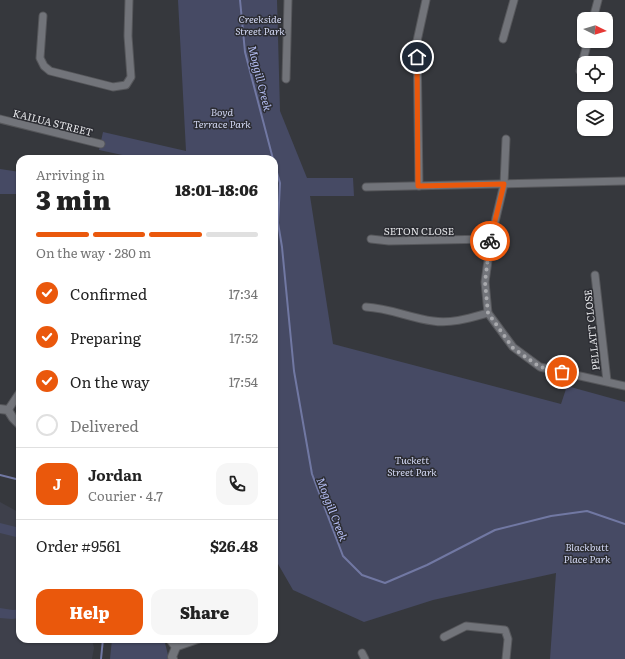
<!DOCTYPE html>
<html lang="en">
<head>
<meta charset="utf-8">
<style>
  body { margin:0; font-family:Literata,serif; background:#f6f6f6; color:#222; height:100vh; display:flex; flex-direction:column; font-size:15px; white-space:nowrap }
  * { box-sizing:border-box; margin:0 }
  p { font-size:13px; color:#767676 }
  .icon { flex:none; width:22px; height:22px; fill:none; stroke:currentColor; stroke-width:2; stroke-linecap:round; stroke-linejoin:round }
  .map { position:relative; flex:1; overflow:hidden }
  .details { position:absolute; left:16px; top:155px; width:262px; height:488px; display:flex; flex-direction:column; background:#fff; border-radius:12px; box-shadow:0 1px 3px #0004 }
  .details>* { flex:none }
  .needle { width:26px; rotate:95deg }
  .tools { position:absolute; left:577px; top:12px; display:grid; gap:8px }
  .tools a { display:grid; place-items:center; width:36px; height:36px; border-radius:8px; background:#fff; box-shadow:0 1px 3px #0004; font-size:20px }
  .pin { position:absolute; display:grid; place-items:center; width:34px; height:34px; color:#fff; margin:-17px; border:2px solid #fff; border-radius:50%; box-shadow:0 1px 4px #0007 }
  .courier { position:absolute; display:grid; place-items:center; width:40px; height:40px; margin:-20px; border:3px solid #ea580c; border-radius:50%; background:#fff; color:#222; box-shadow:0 1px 5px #0007 }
  .summary em { font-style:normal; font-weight:800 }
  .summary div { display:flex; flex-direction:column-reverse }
  .summary { display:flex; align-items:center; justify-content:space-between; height:68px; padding:0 20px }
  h1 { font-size:26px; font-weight:800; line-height:30px }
  .bar { display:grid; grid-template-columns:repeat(4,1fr); gap:6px 4px; align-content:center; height:48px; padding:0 20px }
  .bar i { height:5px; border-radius:3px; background:#e0e0e0 }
  .bar .current { background:#ea580c }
  .bar p { grid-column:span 4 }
  .line { display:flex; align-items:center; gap:10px; padding:0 20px; border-top:1px solid #e0e0e0 }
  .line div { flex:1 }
  .round { display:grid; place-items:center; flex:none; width:42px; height:42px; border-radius:12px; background:#f6f6f6 }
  ol { padding:0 20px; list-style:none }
  li { display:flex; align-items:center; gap:12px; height:44px }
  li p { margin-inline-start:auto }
  li .icon { padding:4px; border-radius:50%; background:#ea580c; color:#fff; stroke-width:4 }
  li:last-child { color:#767676 }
  li i { width:22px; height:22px; border:2px solid #e0e0e0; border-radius:50% }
  .action { display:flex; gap:8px; margin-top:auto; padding:8px 20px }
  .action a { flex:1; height:46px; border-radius:12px; background:#ea580c; color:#fff; font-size:16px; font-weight:800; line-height:46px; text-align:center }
  .action a+a { background:#f6f6f6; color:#222 }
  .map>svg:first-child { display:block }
</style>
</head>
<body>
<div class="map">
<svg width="625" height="659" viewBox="0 0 625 659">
  <rect width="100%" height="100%" fill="#36383d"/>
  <path fill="#3e404b" d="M0 502 20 513V639H92L94 648 92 659H0Z"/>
  <g fill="#464a64">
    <path d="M178 0H277L280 111 307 178H353L354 196H310L333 344 561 404 567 386 625 402V659H550L556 573 433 600 364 622 293 590 274 557V159H126L127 156 99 150 103 132 186 151Z"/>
    <path d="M0 169 20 172V194H0Z"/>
    <path d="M0 523 20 528V538L0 533Z"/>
    <path d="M0 608 13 610 20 609V618L12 619 0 618Z"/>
    <path d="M112 639H164L169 659H110Z"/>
  </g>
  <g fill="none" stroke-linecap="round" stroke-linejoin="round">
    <g stroke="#7178a3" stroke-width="2">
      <path d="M240 0 245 52 273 159"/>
      <path d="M274 162 280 183 278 223 282 247 294 371 312 474 343 556 362 575 385 583 427 565 495 530 551 516 587 511 625 524"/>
      <path d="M0 475 20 480"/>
      <path d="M101 659 103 639"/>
    </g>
    <g stroke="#56575b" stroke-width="9">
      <g id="minor">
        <path d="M43 16 40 58 44 66 50 71 113 87 126 85 131 77 128 36 129 0"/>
        <path d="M593 19 598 0"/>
        <path d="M503 39 514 0"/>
        <path d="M580 71 588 41"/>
        <path d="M286 79 288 0"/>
        <path d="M0 119 101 144"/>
        <path d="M506 139 504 184 491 239 485 282 488 313 513 347 540 367 625 386"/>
        <path d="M419 186 417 41 426 0"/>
        <path d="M366 187 625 181"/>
        <path d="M371 239 389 241 491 239"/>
        <path d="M595 275 607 381"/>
        <path d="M366 307C389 308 410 318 433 321 451 324 470 318 488 313"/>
        <path d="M8 410 20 392"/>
        <path d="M444 637 466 626 505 630 508 639 506 659"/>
        <path d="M176 647 199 639"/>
        <path d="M362 653 365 659"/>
      </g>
    </g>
    <g stroke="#56575b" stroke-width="10">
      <g id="tertiary">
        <path d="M0 409 8 410 13 418 20 425"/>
        <path d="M170 639 176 647 172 657 173 659"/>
      </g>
    </g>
    <use href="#minor" stroke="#72747a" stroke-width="7"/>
    <use href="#tertiary" stroke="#72747a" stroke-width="8"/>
  </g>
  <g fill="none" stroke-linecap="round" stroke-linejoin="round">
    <path stroke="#a8a9ad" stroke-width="4" stroke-dasharray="0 7.2" d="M490 241 485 282 488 313 513 348 540 367 562 372"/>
    <path stroke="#ea580c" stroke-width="5" d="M417 57 418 186 504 184 490 241"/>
  </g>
  <g text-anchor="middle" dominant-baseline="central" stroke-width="3" stroke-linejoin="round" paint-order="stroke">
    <g font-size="10" font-style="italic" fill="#d3d8f4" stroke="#2c2d33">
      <text x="260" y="18">Creekside<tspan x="260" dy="12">Street Park</tspan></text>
      <text x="222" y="111">Boyd<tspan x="222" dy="12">Terrace Park</tspan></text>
      <text x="412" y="459">Tuckett<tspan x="412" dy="12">Street Park</tspan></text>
      <text x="587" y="546">Blackbutt<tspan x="587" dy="12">Place Park</tspan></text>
    </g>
    <g font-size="10" fill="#e5e6e9" stroke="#2c2d33">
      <text transform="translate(53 122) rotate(14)">KAILUA STREET</text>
      <text x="419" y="230">SETON CLOSE</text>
      <text transform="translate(591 330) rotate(-96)">PELLATT CLOSE</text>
    </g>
    <g font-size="11" font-style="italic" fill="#b5bef4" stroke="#2c2d33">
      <text transform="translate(261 78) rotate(76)">Moggill Creek</text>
      <text transform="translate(333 509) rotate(69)">Moggill Creek</text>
    </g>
  </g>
</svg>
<div class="tools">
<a><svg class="needle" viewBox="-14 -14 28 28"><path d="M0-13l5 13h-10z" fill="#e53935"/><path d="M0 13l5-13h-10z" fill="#767676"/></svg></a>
<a><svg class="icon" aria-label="locate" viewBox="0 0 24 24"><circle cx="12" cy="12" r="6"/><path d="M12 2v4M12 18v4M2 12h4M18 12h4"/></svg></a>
<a><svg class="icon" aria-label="layers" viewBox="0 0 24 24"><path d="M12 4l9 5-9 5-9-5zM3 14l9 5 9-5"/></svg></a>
</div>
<div class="pin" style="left:562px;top:372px;background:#ea580c"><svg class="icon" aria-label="bag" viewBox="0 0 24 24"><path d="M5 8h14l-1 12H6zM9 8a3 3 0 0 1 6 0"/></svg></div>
<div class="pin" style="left:417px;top:57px;background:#1f2937"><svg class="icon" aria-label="home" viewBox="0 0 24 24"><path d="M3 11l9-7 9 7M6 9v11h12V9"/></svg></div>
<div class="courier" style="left:490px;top:241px"><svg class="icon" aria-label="bike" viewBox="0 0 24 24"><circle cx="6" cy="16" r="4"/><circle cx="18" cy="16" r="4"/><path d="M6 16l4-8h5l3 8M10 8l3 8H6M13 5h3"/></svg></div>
<section class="details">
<div class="summary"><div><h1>3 min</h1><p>Arriving in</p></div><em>18:01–18:06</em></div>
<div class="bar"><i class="current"></i><i class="current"></i><i class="current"></i><i></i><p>On the way · 280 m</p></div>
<ol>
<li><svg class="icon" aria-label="check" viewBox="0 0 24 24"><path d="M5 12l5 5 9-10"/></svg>Confirmed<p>17:34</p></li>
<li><svg class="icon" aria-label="check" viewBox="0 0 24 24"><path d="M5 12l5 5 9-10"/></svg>Preparing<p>17:52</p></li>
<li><svg class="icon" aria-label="check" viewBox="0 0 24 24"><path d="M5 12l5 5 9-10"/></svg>On the way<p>17:54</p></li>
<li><i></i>Delivered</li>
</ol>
<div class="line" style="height:72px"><b class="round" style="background:#ea580c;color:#fff">J</b><div><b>Jordan</b><p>Courier · 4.7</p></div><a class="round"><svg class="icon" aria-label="phone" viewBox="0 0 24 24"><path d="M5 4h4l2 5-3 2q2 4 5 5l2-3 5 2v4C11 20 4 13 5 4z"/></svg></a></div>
<div class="line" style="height:52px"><div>Order #9561</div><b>$26.48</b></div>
<div class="action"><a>Help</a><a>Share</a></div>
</section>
</div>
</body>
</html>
